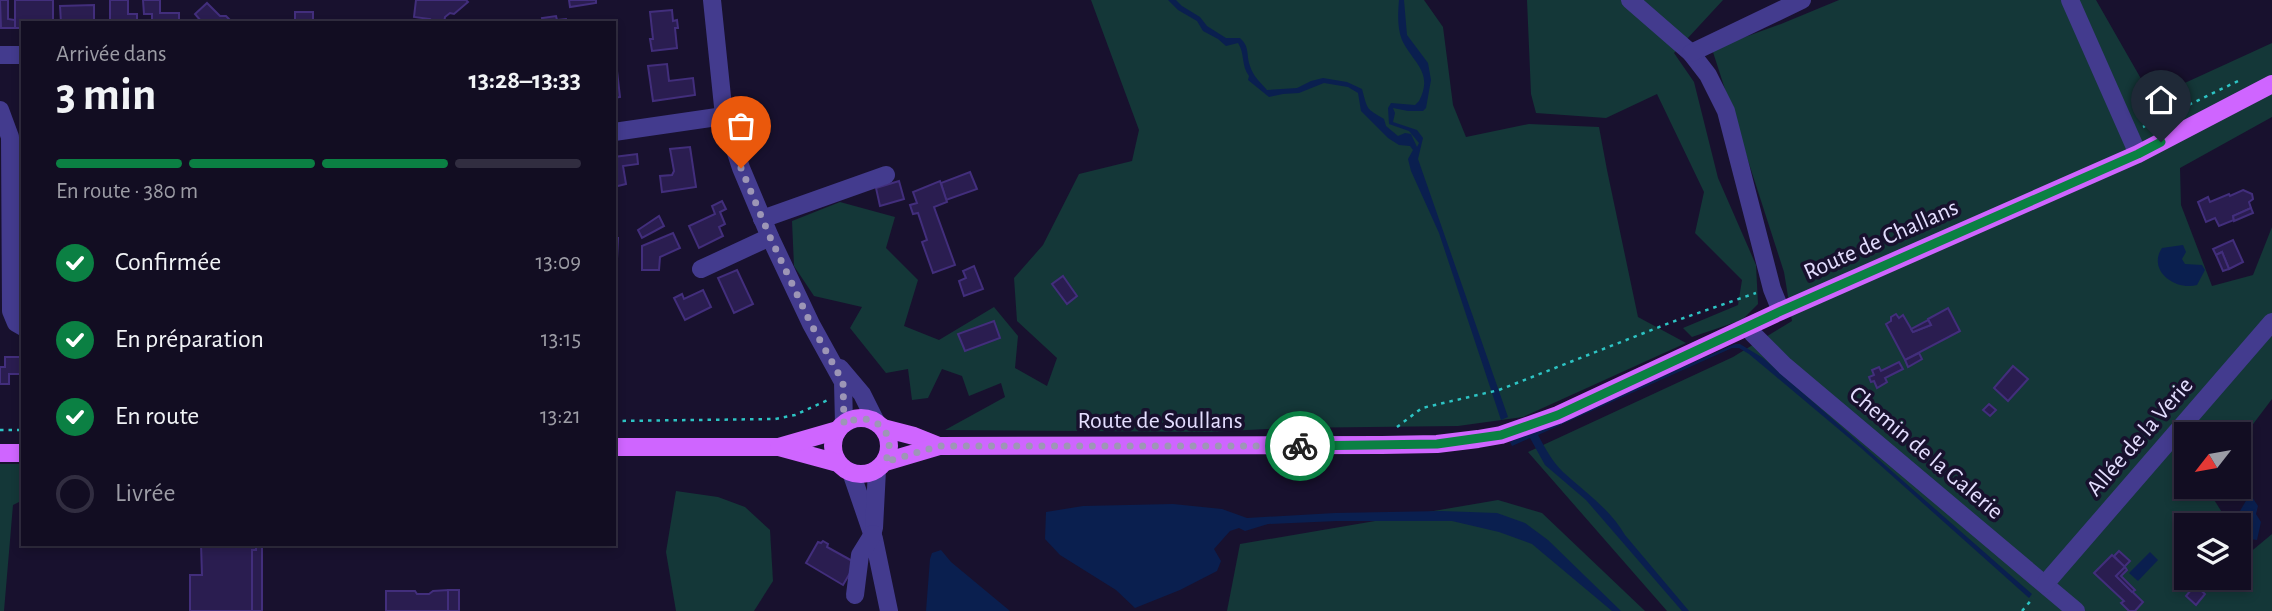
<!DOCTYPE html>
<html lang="fr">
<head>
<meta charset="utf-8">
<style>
  body { margin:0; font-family:"Alegreya Sans",sans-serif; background:#1b162a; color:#f1f3f6; height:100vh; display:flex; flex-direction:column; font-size:26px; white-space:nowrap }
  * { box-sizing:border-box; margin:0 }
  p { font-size:23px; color:#9c9ca5 }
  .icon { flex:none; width:38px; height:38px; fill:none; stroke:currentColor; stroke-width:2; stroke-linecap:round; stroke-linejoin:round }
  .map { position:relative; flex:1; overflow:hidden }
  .drawer { position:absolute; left:21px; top:21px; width:595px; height:525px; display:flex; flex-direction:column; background:#120d22; border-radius:0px; box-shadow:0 4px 10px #0003,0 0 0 2px #312d40 }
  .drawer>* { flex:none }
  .needle { width:46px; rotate:239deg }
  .controls { position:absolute; left:2174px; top:422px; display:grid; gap:14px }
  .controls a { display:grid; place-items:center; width:77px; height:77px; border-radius:0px; background:#120d22; box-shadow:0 4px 10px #0003,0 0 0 2px #312d40; font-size:35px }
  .pin { position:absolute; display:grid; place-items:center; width:60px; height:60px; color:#fff; margin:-72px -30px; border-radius:50% 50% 50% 0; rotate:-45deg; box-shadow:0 0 7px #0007 }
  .pin .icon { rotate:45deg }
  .courier { position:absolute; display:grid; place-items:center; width:70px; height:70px; margin:-35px; border:5px solid #0b8043; border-radius:50%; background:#fff; color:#222; box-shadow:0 2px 9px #0007 }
  .overview em { font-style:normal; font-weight:700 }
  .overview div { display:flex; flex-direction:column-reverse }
  .overview { display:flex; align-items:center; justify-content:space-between; height:119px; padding:0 35px }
  h1 { font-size:46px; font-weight:700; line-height:52px }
  .bar { display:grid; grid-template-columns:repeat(4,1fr); gap:10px 7px; align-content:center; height:84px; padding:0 35px }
  .bar i { height:9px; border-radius:5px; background:#312d40 }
  .bar .active { background:#0b8043 }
  .bar p { grid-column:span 4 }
  ol { padding:0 35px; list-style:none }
  li { display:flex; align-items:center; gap:21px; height:77px }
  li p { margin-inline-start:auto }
  li .icon { padding:7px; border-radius:50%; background:#0b8043; color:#fff; stroke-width:4 }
  li:last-child { color:#9c9ca5 }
  li i { width:38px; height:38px; border:4px solid #312d40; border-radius:50% }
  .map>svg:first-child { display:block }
</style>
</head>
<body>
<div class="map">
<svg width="2272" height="611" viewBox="0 0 2272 611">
  <rect width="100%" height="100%" fill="#18112e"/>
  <g fill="#143738">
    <path d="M1091 0H1424L1443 27 1453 105 1466 137 1529 124 1599 127 1607 170 1638 317 1686 343 1523 417 1458 426 1284 428 1208 432 945 430 1005 397 1001 383 969 396 962 376 942 369 928 398 912 400 908 369 886 373 850 328 862 307 814 296 794 266 792 221 840 202 895 217 886 248 918 280 904 326 939 340 994 307 1018 336 1015 368 1047 386 1057 358 1017 321 1014 278 1043 245 1079 174 1132 161 1139 130Z"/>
    <path d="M1527 0H1723L1674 53 1694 82 1718 178 1756 265 1758 304 1742 320 1692 337 1683 328 1738 305 1742 280 1695 233 1704 192 1657 94 1606 118 1536 113 1531 94Z"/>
    <path d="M1839 0H2096L2152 98 2272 43V117L2180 168 2181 205 2212 286 2253 275 2272 227V399L2238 444V434H2186V486L2206 487 2230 525H2186V578H2238V539L2248 554 2272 534V611H1667L1528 452 1733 357 1792 321 1784 272 1712 49 1781 24Z"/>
    <path d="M0 464H23V500L13 505 4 611H0Z"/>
    <path d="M676 491 718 497 745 507 770 530 773 581 754 611H676L666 552Z"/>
    <path d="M1498 500 1542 513 1645 611H1227L1240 544Z"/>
  </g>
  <g fill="#0a1f4f">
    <path d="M1168 0H1176L1182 6 1200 17 1207 26 1226 38H1240C1250 47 1246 54 1250 66 1253 76 1260 82 1267 90L1297 88 1311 81 1323 78 1347 82 1362 89C1368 111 1366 108 1384 119L1386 126 1398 136 1405 133 1411 134 1417 147 1419 143 1409 131 1389 124 1388 108 1391 103 1415 105 1419 101C1434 72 1413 63 1402 40 1397 28 1398 12 1399 0H1404L1407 35 1428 63 1431 80 1426 108 1423 111H1408L1393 108 1395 113 1393 122 1417 130 1423 138 1418 159 1508 417 1501 420 1439 233 1411 171 1408 159 1413 150 1410 146 1399 145 1388 138 1361 111 1358 93 1348 87 1324 83 1299 93 1283 94 1269 97 1248 80 1249 76C1241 66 1245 53 1238 43L1226 46 1218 39 1203 31 1197 21 1178 10Z"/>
    <path d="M2183 245 2186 252 2182 259 2185 264 2202 265 2205 270 2197 285C2175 291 2147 270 2162 248Z"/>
    <path d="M1735 344H1740L1763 358 2032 594 2029 598 1861 448 1749 354 1739 348H1732L1538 435C1545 448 1552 461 1563 472 1584 491 1610 509 1625 535L1689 611H1682L1586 500 1545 465 1530 438 1512 446 1510 442Z"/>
    <path d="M2250 494 2258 506 2256 514 2261 522 2257 540 2250 539 2241 533 2237 516Z"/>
    <path d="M1173 504 1222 509 1247 518 1335 513 1442 511 1497 513 1525 523 1548 540 1621 611H1612L1532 544 1499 532 1452 521H1337L1268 524 1245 531 1239 528 1230 531 1214 549 1221 561 1217 571 1180 590 1135 608 1116 590 1060 555 1045 539 1046 512 1083 506Z"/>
    <path d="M941 550 951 562 1010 611H926L930 559 932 553Z"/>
    <path d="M2150 552 2158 560 2138 581 2129 573Z"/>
  </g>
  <g fill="#2a1d50" stroke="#422e7c" stroke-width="2">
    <path d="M0 0H8V19L15 20V28H1Z"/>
    <path d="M15 0H53V21L26 20V23H23V28H15Z"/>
    <path d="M110 0H128V14H137V23H110Z"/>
    <path d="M143 0H160V13H179V23H144L152 22V14H144Z"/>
    <path d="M416 0H466L468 2 454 14 450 13 445 17 444 23H429L430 19 414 17Z"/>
    <path d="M569 0H596V3L570 7Z"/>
    <path d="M207 3 220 16H226L233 23H199L201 21 195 14Z"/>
    <path d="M94 5V23H61L60 6Z"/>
    <path d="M672 10 673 21 677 20 678 28H675L677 48 652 51 650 39H653L650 12Z"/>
    <rect x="295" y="12" width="18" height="11"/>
    <path d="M556 16 557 20 566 19 567 23H543L542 18Z"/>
    <path d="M667 64 669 81 693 78 695 95 653 101 648 66Z"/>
    <path d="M614 71H617L620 97 614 98Z"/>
    <path d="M690 147 696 187 662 192 660 176 672 175 674 171 670 149Z"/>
    <path d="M637 154 638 164 623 166 626 184 614 187V157Z"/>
    <path d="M970 172 977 189 946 200 941 183Z"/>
    <path d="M899 181 904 199 880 206 876 188Z"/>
    <path d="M940 181 947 202 934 207 955 265 933 273 922 242 927 240 918 213 913 214 910 205 917 203 913 192Z"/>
    <path d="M2243 190 2252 194 2253 199 2249 202 2251 208 2233 216 2234 220 2219 226 2215 218 2206 222 2198 202 2208 197 2210 202 2229 194 2230 196Z"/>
    <path d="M722 201 726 209 720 212 725 224 719 227 723 236 699 248 689 226 715 214 712 206Z"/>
    <path d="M2251 208 2253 213 2234 221 2233 216Z"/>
    <path d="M659 216 664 226 642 238 638 230Z"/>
    <path d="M614 223 615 238H618L617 259H614Z"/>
    <path d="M673 233 680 248 660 257 659 270H642V246Z"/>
    <path d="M2233 240 2243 262 2229 269 2222 252 2216 255 2213 249Z"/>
    <path d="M2222 252 2229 269 2223 271 2216 255Z"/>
    <path d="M974 266 983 289 964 296 959 281 966 278 963 271Z"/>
    <path d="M737 270 753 304 734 313 718 278Z"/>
    <path d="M1063 276 1077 296 1067 304 1052 284Z"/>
    <path d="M703 290 711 307 685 320 674 298 682 294 684 299Z"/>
    <path d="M1948 308 1960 331 1905 360 1886 324 1891 321V317L1896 314 1899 318 1903 315 1913 332 1931 325 1928 319Z"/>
    <path d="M1928 320 1931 325 1913 332 1911 329Z"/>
    <path d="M994 321 1000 338 965 351 958 334Z"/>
    <path d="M1919 353 1922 359 1908 367 1905 360Z"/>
    <path d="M5 357H23V374H9V384H0V367H5Z"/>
    <path d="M1899 362 1903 369 1885 378 1887 382 1877 388 1874 381 1871 382 1869 377 1874 375 1872 370 1879 367 1881 371Z"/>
    <path d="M2013 366 2028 379 2008 401 1994 388Z"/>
    <path d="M1989 404 1996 410 1990 416 1983 410Z"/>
    <path d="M823 541 828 544 827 547 856 563 843 585 806 563 818 542 821 543Z"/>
    <path d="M201 544H256V550H252V611H190V575H202Z"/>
    <path d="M256 544H262V611H252V550H256Z"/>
    <path d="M2119 551 2130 561 2124 567 2114 556Z"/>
    <path d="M2112 555 2125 567 2116 576 2143 602 2135 611H2129L2121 603 2124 601 2094 573Z"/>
    <path d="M2125 567 2127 570 2121 576 2135 590 2132 592 2116 576Z"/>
    <path d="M2195 585 2205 594 2196 605 2186 596Z"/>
    <path d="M448 590V611H386V591H415L417 594H429L433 591Z"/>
    <rect x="448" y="590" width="11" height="21"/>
  </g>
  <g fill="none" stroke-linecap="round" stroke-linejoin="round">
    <g stroke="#2dc4c4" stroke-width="2.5" stroke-dasharray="3.5 5" stroke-linecap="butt">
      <path d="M2143 127 2238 81"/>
      <path d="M614 421 775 419 795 415 828 400"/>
      <path d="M1397 427 1422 408 1499 390 1672 322 1756 293"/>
      <path d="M0 430H23"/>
      <path d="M2022 611 2033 598"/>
    </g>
    <g stroke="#433b8e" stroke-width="18">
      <path d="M712 0 724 116 741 168 770 237 811 324 843 382 844 424"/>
      <path d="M1630 0 1691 53 1708 75 1726 111 1772 289 1781 311"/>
      <path d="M2070 0 2138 154"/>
      <path d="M1691 53 1802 0"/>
      <path d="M0 55H23"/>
      <path d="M0 110 10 137 11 311 16 323 23 327"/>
      <path d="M614 132 724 116"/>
      <path d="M762 219 886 175"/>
      <path d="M701 269 770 237"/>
      <path d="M1749 326 1753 334 1785 366 2076 611"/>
      <path d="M840 368 862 394 876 422"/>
      <path d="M851 472 874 539 889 611"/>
      <path d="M874 528 877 470"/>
      <path d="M2045 584 2272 322"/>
      <path d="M855 595 860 555 873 534"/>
    </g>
    <g stroke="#cf65ff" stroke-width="18">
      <circle cx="861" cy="446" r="28"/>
      <path d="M883 428 914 436 939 446"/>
      <path d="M614 447H779L838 463"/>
      <path d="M779 447 838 430"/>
      <path d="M0 453H23"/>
      <path d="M885 462 939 446 1382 445 1437 444 1478 439 1501 435 1558 415 1781 311 2138 154 2272 84"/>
    </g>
  </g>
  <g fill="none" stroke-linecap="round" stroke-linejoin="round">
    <path stroke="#9d96b6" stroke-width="7" stroke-dasharray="0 12.6" d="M741 168 770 237 811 324 843 382 844 424C872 408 900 433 885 462L939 446H1300"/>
    <path stroke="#0b8043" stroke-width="9" d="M1300 446 1437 444 1501 435 1558 415 1781 311 2138 154 2161 142"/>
  </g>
  <g text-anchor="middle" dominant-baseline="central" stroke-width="7" stroke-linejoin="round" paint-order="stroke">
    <g font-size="24" fill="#e4deff" stroke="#18112e">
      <text transform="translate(1881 240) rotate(-24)">Route de Challans</text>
      <text x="1160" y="421">Route de Soullans</text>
      <text transform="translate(2140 437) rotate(-49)">Allée de la Verie</text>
      <text transform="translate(1926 453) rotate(40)">Chemin de la Galerie</text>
    </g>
  </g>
</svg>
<div class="controls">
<a><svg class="needle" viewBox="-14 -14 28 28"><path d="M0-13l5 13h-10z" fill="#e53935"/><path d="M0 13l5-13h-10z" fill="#9c9ca5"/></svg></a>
<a><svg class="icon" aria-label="layers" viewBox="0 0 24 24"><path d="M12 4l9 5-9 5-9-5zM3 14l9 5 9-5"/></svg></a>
</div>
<div class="pin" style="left:741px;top:168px;background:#ea580c"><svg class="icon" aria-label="bag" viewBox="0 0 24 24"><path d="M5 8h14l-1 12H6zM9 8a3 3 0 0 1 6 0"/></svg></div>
<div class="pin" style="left:2161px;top:142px;background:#1f2937"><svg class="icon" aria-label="home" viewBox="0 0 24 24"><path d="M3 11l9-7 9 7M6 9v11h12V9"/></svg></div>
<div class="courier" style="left:1300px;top:446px"><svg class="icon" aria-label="bike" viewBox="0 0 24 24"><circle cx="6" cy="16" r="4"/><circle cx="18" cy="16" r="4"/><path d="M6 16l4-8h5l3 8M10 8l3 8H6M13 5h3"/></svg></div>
<section class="drawer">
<div class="overview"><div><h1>3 min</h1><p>Arrivée dans</p></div><em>13:28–13:33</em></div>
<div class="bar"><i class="active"></i><i class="active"></i><i class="active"></i><i></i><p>En route · 380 m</p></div>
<ol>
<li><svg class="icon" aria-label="check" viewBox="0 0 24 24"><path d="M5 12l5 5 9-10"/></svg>Confirmée<p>13:09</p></li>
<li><svg class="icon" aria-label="check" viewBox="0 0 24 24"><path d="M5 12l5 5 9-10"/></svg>En préparation<p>13:15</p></li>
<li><svg class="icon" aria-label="check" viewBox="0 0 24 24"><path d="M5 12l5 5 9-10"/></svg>En route<p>13:21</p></li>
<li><i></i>Livrée</li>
</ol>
</section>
</div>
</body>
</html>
